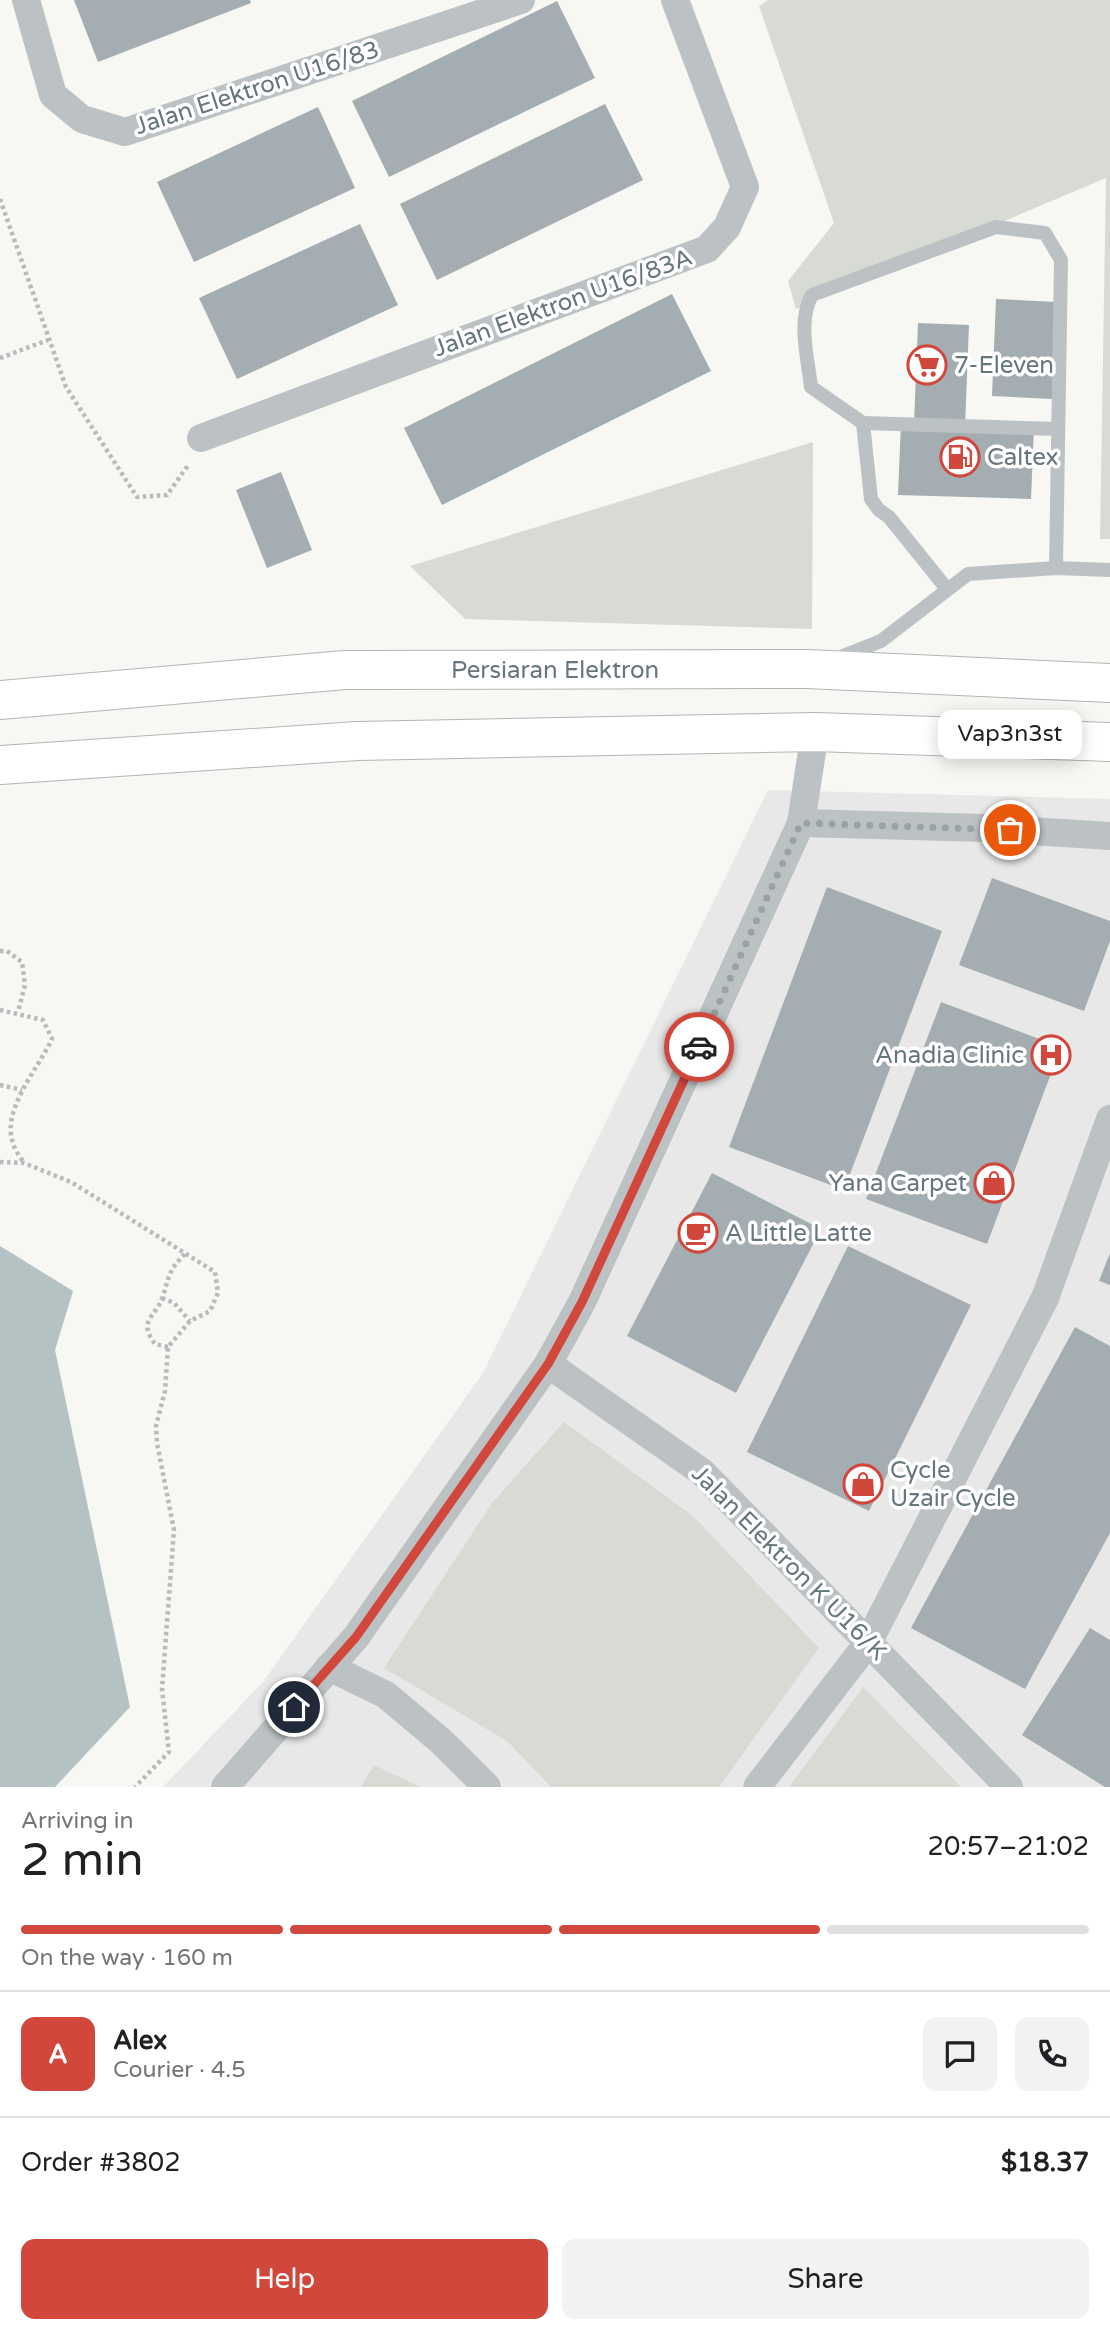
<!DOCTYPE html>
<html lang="en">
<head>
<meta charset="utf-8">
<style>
  body { margin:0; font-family:"Varela Round",sans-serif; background:#f2f2f2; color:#202124; height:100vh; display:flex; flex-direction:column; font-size:26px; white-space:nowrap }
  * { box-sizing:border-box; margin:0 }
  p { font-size:23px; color:#757577 }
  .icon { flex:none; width:38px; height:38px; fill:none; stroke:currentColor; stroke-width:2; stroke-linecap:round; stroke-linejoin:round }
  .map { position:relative; height:1787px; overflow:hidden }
  .sheet { display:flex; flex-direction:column; background:#fff; flex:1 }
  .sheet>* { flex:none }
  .pin { position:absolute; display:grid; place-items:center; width:60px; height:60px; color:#fff; margin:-30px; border:4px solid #fff; border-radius:50%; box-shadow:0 2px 7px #0007 }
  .courier { position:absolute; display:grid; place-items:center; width:70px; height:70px; margin:-35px; border:5px solid #d1473b; border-radius:50%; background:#fff; color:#222; box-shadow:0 2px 9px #0007 }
  .bubble { position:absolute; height:49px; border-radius:14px; background:#fff; box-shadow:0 4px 18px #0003; font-size:23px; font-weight:600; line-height:49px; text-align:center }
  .headline em { font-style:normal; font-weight:600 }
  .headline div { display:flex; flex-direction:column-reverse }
  .headline { display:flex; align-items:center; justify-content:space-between; height:119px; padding:0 21px }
  h1 { font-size:46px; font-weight:600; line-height:52px }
  .bar { display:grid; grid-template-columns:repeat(4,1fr); gap:10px 7px; align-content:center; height:84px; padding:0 21px }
  .bar i { height:9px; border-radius:5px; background:#e0e0e0 }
  .bar .selected { background:#d1473b }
  .bar p { grid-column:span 4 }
  .line { display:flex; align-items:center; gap:18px; padding:0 21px; border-top:2px solid #e0e0e0 }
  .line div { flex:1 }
  .round { display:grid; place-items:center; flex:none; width:74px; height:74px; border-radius:14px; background:#f2f2f2 }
  .button { display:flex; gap:14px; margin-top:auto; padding:14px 21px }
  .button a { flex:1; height:80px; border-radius:14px; background:#d1473b; color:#fff; font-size:28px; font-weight:600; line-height:80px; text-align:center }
  .button a+a { background:#f2f2f2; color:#202124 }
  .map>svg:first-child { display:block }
</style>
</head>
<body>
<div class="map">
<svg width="1110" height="1787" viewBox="0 0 1110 1787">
  <rect width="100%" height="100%" fill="#f7f7f4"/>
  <path fill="#e8e8e8" d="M768 790 1110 799V1787H163L263 1682 483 1373Z"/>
  <g fill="#d8dbd4">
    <path d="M768 0H1110V539H1100L1106 178 796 309 788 281 834 223 759 6Z"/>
    <path d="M813 442 812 629 465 619 410 566Z"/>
    <path d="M564 1422 693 1516 819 1648 719 1787H551L507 1741 384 1668 492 1503Z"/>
    <path d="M863 1687 961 1787H789Z"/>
    <path d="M374 1765 421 1787H361Z"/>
  </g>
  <path fill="#b5c2c4" d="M0 1246 73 1291 55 1350 130 1707 55 1787H0Z"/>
  <g fill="#a4adb1">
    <path d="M74 0H250L251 3 98 62Z"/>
    <path d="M557 1 595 78 389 177 352 101Z"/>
    <path d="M605 104 643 180 437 280 400 204Z"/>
    <path d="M318 107 355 188 194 262 157 182Z"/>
    <path d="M360 224 398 305 237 379 199 298Z"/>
    <path d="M672 294 711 371 442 505 404 428Z"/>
    <path d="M996 299 1056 302 1052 399 992 396Z"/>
    <path d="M918 323 969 325 965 426 1034 428 1031 499 898 495 901 423 914 424Z"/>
    <path d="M281 472 312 550 267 568 236 490Z"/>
    <path d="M992 878 1110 921V941L1084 1011 959 965Z"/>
    <path d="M827 887 942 931 844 1190 729 1147Z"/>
    <path d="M941 1002 1061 1047 987 1244 866 1199Z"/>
    <path d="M712 1173 821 1229 736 1393 627 1336Z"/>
    <path d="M848 1246 971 1305 869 1511 747 1452Z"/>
    <path d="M1110 1253V1285L1099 1281Z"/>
    <path d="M1075 1327 1110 1346V1533L1025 1689 911 1628Z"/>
    <path d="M1090 1628 1110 1640V1787H1105L1022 1735Z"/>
  </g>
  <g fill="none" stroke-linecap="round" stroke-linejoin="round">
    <g stroke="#afb6b9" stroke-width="40">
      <g id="secondary">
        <path d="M0 700 345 670 807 669 1110 683"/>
        <path d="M0 765 357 741 815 732 1110 742"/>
      </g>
    </g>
    <g stroke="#b7bbbc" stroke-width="4.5" stroke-dasharray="3.5 3.5" stroke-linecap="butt">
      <path d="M0 199 66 387 137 497 167 495 189 464"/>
      <path d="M0 358 48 340"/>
      <path d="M0 951H7L22 962 25 985 18 1012"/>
      <path d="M0 1010 43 1020 52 1039C38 1069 1 1110 13 1143 15 1150 20 1157 24 1163"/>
      <path d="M0 1085 22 1090"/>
      <path d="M0 1162 24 1163 71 1182 215 1272 218 1293 210 1311 190 1321 168 1347 165 1391 156 1426 157 1443 174 1530 162 1689 169 1752 135 1787"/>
      <path d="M162 1298 174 1303 190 1321"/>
      <path d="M168 1347 155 1344C137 1319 156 1318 163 1296 170 1273 169 1270 186 1253"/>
    </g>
    <g stroke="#bcc2c4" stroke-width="14">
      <path d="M863 423 1058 429"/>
      <path d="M947 589 889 517 879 510 871 499 863 423 811 387C808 359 797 321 812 295L996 227 1045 233 1061 260 1056 568"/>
      <path d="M838 658 881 641 968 574 1056 568 1110 570"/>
    </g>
    <g stroke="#bcc2c4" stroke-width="28">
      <path d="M26 0 53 95 82 119 125 132 521 0"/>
      <path d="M201 438 707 249 727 227 745 187 675 0"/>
      <path d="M801 823 984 828 1110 836"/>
      <path d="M548 1364 702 1472 1009 1787"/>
      <path d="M329 1667 386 1695 442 1742 487 1787"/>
      <path d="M225 1787 356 1637 548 1364 582 1302 801 823 815 732"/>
      <path d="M757 1787 868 1643 1045 1298 1110 1119"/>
    </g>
    <use href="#secondary" stroke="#fff" stroke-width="38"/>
  </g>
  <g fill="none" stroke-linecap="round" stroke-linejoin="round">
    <path stroke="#98a3a6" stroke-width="7" stroke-dasharray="0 12.6" d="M699 1047 801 823 1010 830"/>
    <path stroke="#d1473b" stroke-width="9" d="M294 1707 356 1637 548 1364 582 1302 699 1047"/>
  </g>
  <defs>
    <g id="supermarket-ring" transform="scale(2.0125)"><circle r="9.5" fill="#fff" stroke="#d1473b" stroke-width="1.5"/><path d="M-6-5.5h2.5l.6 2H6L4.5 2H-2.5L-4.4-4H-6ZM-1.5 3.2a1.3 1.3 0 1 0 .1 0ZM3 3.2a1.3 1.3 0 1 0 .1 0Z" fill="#d1473b"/></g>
    <g id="fuel-ring" transform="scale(2.0125)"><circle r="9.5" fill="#fff" stroke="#d1473b" stroke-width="1.5"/><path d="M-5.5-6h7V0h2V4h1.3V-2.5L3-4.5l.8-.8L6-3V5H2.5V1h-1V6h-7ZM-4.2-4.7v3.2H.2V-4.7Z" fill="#d1473b"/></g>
    <g id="hospital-ring" transform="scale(2.0125)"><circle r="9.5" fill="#fff" stroke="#d1473b" stroke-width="1.5"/><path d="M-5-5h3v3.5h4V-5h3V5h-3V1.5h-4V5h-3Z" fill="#d1473b"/></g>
    <g id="shop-ring" transform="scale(2.0125)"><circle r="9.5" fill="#fff" stroke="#d1473b" stroke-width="1.5"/><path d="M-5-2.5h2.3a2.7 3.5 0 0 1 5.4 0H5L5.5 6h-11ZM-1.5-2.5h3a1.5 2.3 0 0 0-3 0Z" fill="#d1473b"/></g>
    <g id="cafe-ring" transform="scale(2.0125)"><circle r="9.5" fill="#fff" stroke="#d1473b" stroke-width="1.5"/><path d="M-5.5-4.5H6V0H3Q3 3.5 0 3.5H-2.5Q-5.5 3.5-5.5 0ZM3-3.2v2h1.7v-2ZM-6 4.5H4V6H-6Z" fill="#d1473b"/></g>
  </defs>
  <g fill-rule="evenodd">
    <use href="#supermarket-ring" x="927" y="365"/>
    <use href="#fuel-ring" x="960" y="457"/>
    <use href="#hospital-ring" x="1051" y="1055"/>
    <use href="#shop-ring" x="994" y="1183"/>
    <use href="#cafe-ring" x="698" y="1233"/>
    <use href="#shop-ring" x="863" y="1484"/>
  </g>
  <g text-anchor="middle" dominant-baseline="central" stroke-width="7" stroke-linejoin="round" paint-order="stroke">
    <g font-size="24" fill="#65767c" stroke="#fff">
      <text transform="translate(257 88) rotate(-18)">Jalan Elektron U16/83</text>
      <text transform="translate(563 303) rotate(-20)">Jalan Elektron U16/83A</text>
      <text x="555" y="670">Persiaran Elektron</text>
      <text transform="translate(789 1563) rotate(45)">Jalan Elektron K U16/K</text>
    </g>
    <g font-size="24" fill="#65767c" stroke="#fff" text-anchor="start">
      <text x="954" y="365">7-Eleven</text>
      <text x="987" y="457">Caltex</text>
      <text x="1024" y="1055" text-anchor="end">Anadia Clinic</text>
      <text x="967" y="1183" text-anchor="end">Yana Carpet</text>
      <text x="725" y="1233">A Little Latte</text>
      <text x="890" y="1470">Cycle<tspan x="890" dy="28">Uzair Cycle</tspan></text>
    </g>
  </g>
</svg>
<div class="pin" style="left:1010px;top:830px;background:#ea580c"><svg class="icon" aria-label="bag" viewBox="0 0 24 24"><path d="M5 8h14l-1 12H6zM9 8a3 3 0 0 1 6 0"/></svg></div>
<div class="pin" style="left:294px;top:1707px;background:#1f2937"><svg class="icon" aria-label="home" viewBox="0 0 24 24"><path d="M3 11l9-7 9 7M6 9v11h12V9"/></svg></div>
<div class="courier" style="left:699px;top:1047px"><svg class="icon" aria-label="car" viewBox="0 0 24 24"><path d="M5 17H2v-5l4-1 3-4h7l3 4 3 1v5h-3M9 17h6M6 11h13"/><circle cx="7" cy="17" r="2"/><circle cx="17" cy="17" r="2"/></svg></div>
<div class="bubble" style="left:938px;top:710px;width:144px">Vap3n3st</div>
</div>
<section class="sheet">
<div class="headline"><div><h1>2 min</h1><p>Arriving in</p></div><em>20:57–21:02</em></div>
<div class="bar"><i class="selected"></i><i class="selected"></i><i class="selected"></i><i></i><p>On the way · 160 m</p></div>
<div class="line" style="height:126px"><b class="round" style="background:#d1473b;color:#fff">A</b><div><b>Alex</b><p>Courier · 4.5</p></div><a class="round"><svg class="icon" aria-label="chat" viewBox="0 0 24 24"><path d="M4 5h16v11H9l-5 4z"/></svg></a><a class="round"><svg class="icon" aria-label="phone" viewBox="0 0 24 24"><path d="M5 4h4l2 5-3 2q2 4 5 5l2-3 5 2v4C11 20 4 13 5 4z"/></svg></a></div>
<div class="line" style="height:91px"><div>Order #3802</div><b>$18.37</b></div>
<div class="button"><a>Help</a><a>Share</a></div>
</section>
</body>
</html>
